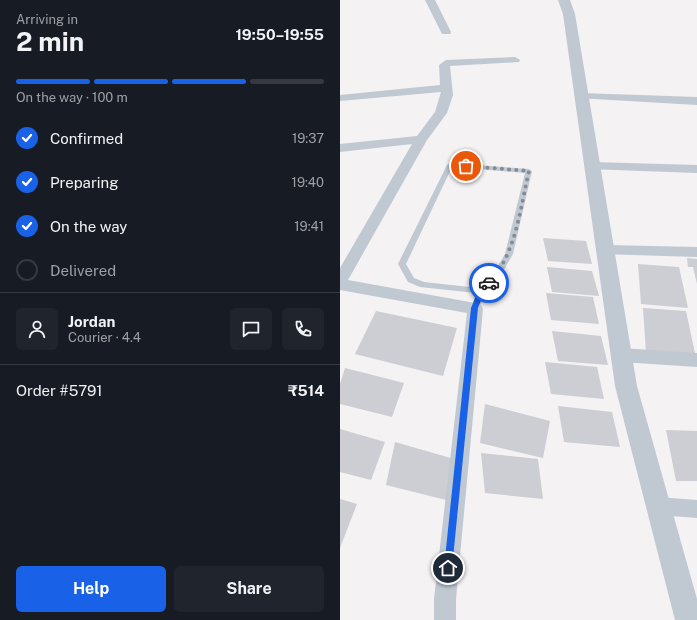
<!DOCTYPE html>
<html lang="en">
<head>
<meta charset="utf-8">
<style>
  body { margin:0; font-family:"Public Sans",sans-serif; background:#20242c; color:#f1f3f6; height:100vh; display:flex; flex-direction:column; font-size:15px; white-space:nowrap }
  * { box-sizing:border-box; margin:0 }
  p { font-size:13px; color:#9ea1a6 }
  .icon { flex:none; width:22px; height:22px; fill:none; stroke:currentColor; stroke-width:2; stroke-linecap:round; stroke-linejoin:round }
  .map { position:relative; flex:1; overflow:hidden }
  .side { display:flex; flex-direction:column; background:#171b24; width:340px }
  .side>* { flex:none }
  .pin { position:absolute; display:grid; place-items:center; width:34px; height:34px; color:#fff; margin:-17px; border:2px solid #fff; border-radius:50%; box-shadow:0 1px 4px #0007 }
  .courier { position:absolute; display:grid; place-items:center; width:40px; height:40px; margin:-20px; border:3px solid #1961e7; border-radius:50%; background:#fff; color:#222; box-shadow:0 1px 5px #0007 }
  .head em { font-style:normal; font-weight:700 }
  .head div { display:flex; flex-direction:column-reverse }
  .head { display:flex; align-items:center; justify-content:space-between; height:68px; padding:0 16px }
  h1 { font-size:26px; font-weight:700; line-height:30px }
  .bar { display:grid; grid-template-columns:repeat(4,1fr); gap:6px 4px; align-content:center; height:48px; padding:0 16px }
  .bar i { height:5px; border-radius:3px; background:#363941 }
  .bar .active { background:#1961e7 }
  .bar p { grid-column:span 4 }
  .line { display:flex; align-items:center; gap:10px; padding:0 16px; border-top:1px solid #363941 }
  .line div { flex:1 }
  .round { display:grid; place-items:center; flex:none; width:42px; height:42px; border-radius:6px; background:#20242c }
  ol { padding:0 16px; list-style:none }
  li { display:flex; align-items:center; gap:12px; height:44px }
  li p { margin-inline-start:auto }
  li .icon { padding:4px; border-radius:50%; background:#1961e7; color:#fff; stroke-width:4 }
  li:last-child { color:#9ea1a6 }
  li i { width:22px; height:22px; border:2px solid #363941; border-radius:50% }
  .cta { display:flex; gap:8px; margin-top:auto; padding:8px 16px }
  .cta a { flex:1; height:46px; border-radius:6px; background:#1961e7; color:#fff; font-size:16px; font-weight:700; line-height:46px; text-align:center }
  .cta a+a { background:#20242c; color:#f1f3f6 }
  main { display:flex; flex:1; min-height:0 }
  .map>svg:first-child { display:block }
</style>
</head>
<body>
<main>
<section class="side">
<div class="head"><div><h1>2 min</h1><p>Arriving in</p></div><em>19:50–19:55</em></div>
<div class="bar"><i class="active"></i><i class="active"></i><i class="active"></i><i></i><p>On the way · 100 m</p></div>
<ol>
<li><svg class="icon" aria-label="check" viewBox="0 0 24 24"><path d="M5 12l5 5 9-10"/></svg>Confirmed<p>19:37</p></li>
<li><svg class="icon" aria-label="check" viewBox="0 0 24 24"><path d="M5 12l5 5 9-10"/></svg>Preparing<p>19:40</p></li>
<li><svg class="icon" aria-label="check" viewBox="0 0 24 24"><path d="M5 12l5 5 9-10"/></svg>On the way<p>19:41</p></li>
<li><i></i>Delivered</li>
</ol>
<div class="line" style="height:72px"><a class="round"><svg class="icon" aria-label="person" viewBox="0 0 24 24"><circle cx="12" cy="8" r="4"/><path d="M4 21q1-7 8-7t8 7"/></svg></a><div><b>Jordan</b><p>Courier · 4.4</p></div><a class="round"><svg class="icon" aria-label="chat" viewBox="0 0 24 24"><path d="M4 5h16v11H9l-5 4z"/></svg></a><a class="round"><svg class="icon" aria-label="phone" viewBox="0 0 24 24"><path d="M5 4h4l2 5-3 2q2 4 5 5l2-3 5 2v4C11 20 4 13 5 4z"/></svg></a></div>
<div class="line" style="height:52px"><div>Order #5791</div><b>₹514</b></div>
<div class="cta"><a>Help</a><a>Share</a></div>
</section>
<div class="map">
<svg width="357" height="620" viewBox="0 0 357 620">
  <rect width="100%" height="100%" fill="#f4f2f2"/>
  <g fill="#ccced4">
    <path d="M203 238 246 241 252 264 208 261Z"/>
    <path d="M347 258 357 259V284L353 267H348Z"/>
    <path d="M298 264 339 267 348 308 301 304Z"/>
    <path d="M207 267 252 271 259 296 212 292Z"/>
    <path d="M206 293 253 297 259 324 211 320Z"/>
    <path d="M303 308 346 311 356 358 306 353Z"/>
    <path d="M36 311 117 328 103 376 15 354Z"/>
    <path d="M212 331 261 336 268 365 218 361Z"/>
    <path d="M205 362 257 367 264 399 211 394Z"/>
    <path d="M5 368 64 383 52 417 0 404V384Z"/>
    <path d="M145 404 210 421 203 458 140 443Z"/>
    <path d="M218 406 272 412 280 447 224 442Z"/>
    <path d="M0 429 45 442 31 480 0 472Z"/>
    <path d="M326 430 357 431V481H336Z"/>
    <path d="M55 442 121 461 110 501 46 485Z"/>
    <path d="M141 453 198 459 203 499 145 493Z"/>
    <path d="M0 499 17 504 0 548Z"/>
  </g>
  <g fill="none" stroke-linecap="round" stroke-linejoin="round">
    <path fill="#c0c8d1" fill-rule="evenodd" d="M110 163 189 169 192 171 173 254 161 275 145 292 139 309 135 312 131 309 136 293 80 287 68 282 58 264 107 165ZM112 167 185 173 165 254 155 271 139 288 84 282 74 278 66 264Z"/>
    <g fill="#c0c8d1" fill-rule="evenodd">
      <path d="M85 0H95L111 32 110 34H102Z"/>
      <path d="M175 57 180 60 179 62 110 66 113 95 107 113 87 140 8 280 135 303 141 305 143 309 116 599V620H94V599L127 313 0 290V268L72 144 0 152V144L77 136 95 112 101 92 0 101V95L100 85 99 65 106 60Z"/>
      <path d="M241 93 357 97V105L237 98 235 96Z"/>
      <path d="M252 162 357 165V173L247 169 245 166 247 163Z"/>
      <path d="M265 245 357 247V257L260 254 258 250 260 246Z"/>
      <path d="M281 348 357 353V367L281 362 275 360 273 355 275 350Z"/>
      <path d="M318 497 357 500V518L318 515 311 513 308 506 311 499Z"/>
    </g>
    <path fill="#c0c8d1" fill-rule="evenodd" d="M218 0H230L235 14 297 386 357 599V620H335L275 386 223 14Z"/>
  </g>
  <path fill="#1961e7" d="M146 281 152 283 144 292 138 308 112 568 108 573 104 568 131 308 138 291Z"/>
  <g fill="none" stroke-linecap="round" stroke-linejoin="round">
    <path stroke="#858b93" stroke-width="4" stroke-dasharray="0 7.2" d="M126 166 189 171C180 209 176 254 149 283"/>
  </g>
</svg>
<div class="pin" style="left:126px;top:166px;background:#ea580c"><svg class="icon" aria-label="bag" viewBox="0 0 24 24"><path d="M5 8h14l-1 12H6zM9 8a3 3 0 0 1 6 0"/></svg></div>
<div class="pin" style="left:108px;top:568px;background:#1f2937"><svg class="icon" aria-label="home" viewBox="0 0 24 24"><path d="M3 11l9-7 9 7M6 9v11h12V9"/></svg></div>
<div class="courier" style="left:149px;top:283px"><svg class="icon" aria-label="car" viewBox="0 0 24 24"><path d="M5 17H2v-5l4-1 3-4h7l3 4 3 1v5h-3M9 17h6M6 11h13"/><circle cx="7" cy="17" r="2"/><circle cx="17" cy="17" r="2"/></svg></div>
</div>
</main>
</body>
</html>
